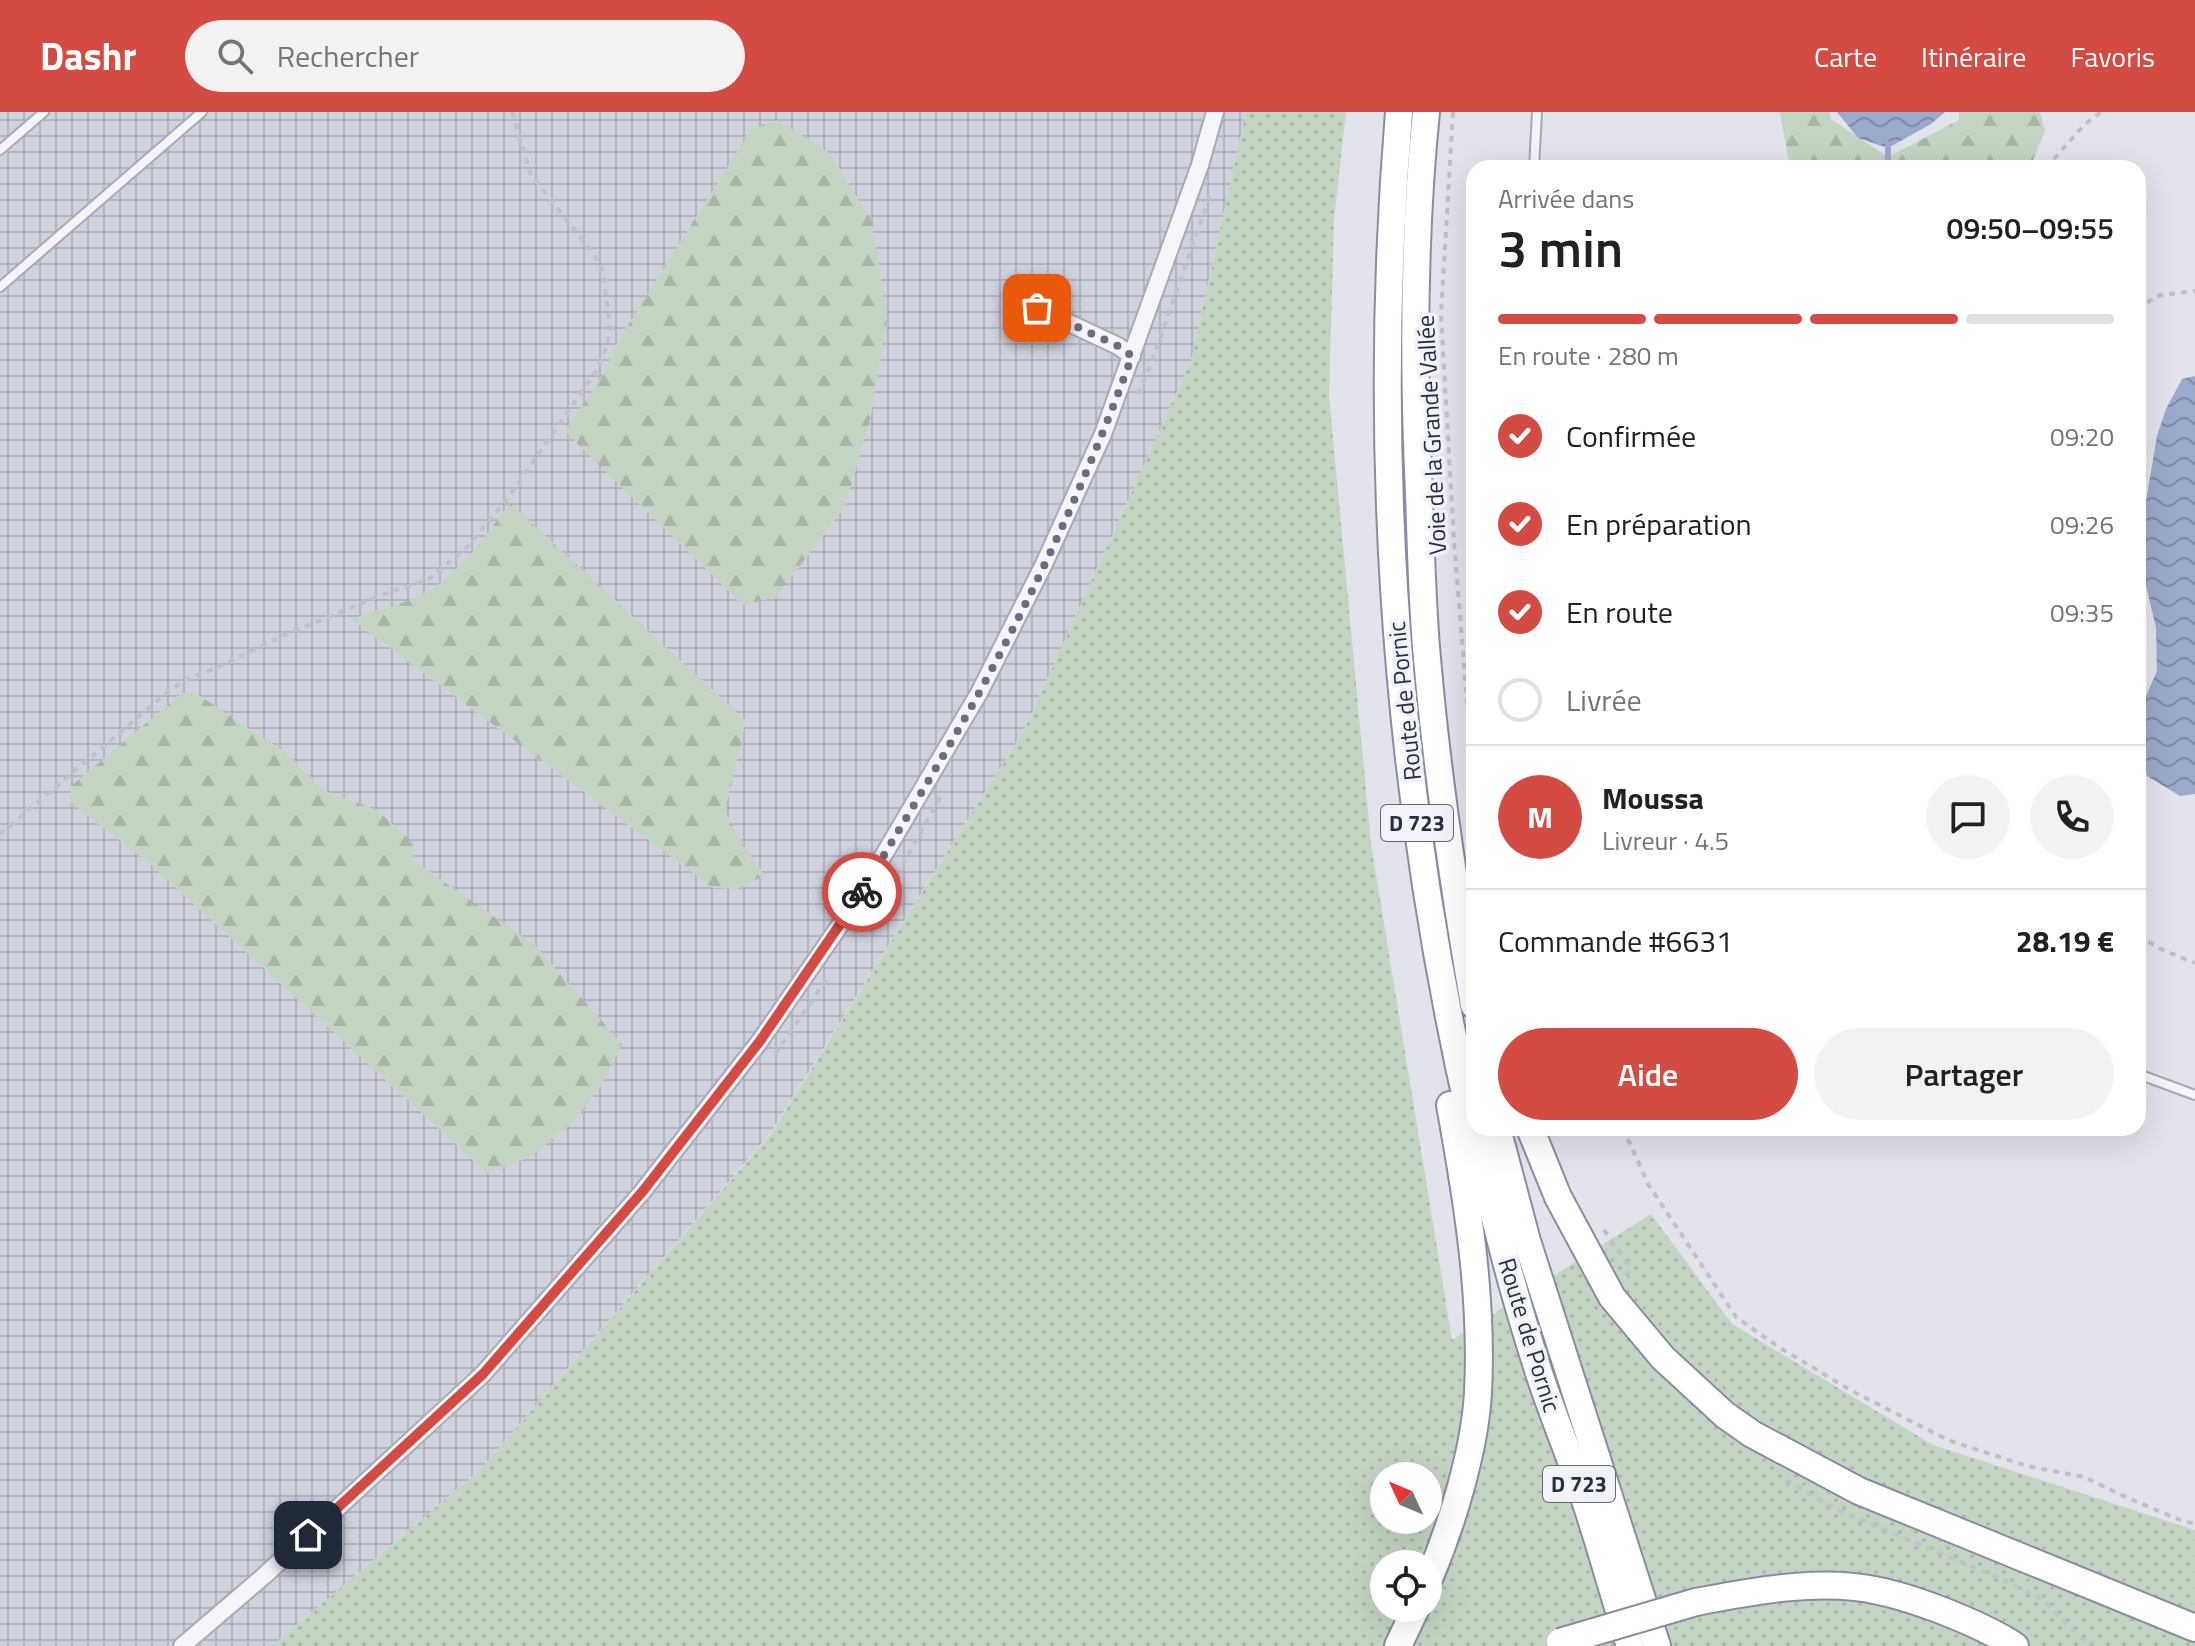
<!DOCTYPE html>
<html lang="fr">
<head>
<meta charset="utf-8">
<style>
  body { margin:0; font-family:"Titillium Web",sans-serif; background:#f2f2f2; color:#202124; height:100vh; display:flex; flex-direction:column; font-size:30px; white-space:nowrap }
  * { box-sizing:border-box; margin:0 }
  p { font-size:26px; color:#757577 }
  .icon { flex:none; width:44px; height:44px; fill:none; stroke:currentColor; stroke-width:2; stroke-linecap:round; stroke-linejoin:round }
  .map { position:relative; flex:1; overflow:hidden }
  .drawer { position:absolute; left:1466px; top:48px; width:680px; height:976px; display:flex; flex-direction:column; background:#fff; border-radius:24px; box-shadow:0 8px 32px #0002 }
  .drawer>* { flex:none }
  .needle { width:52px; rotate:314deg }
  .fabs { position:absolute; left:1370px; top:1350px; display:grid; gap:16px }
  .fabs a { display:grid; place-items:center; width:72px; height:72px; border-radius:50%; background:#fff; box-shadow:0 8px 32px #0002; font-size:40px }
  .pin { position:absolute; display:grid; place-items:center; width:68px; height:68px; color:#fff; margin:-34px; border-radius:16px; box-shadow:0 4px 12px #0006 }
  .courier { position:absolute; display:grid; place-items:center; width:80px; height:80px; margin:-40px; border:6px solid #d34b43; border-radius:50%; background:#fff; color:#222; box-shadow:0 2px 10px #0007 }
  .head em { font-style:normal; font-weight:600 }
  .head div { display:flex; flex-direction:column-reverse }
  .head { display:flex; align-items:center; justify-content:space-between; height:136px; padding:0 32px }
  h1 { font-size:52px; font-weight:600; line-height:60px }
  .bar { display:grid; grid-template-columns:repeat(4,1fr); gap:12px 8px; align-content:center; height:96px; padding:0 32px }
  .bar i { height:10px; border-radius:6px; background:#e0e0e0 }
  .bar .selected { background:#d34b43 }
  .bar p { grid-column:span 4 }
  .line { display:flex; align-items:center; gap:20px; padding:0 32px; border-top:2px solid #e0e0e0 }
  .line div { flex:1 }
  .round { display:grid; place-items:center; flex:none; width:84px; height:84px; border-radius:42px; background:#f2f2f2 }
  ol { padding:0 32px; list-style:none }
  li { display:flex; align-items:center; gap:24px; height:88px }
  li p { margin-inline-start:auto }
  li .icon { padding:8px; border-radius:50%; background:#d34b43; color:#fff; stroke-width:4 }
  li:last-child { color:#757577 }
  li i { width:44px; height:44px; border:4px solid #e0e0e0; border-radius:50% }
  .action { display:flex; gap:16px; margin-top:auto; padding:16px 32px }
  .action a { flex:1; height:92px; border-radius:48px; background:#d34b43; color:#fff; font-size:32px; font-weight:600; line-height:92px; text-align:center }
  .action a+a { background:#f2f2f2; color:#202124 }
  header { display:flex; align-items:center; gap:48px; box-sizing:border-box; height:112px; padding:0 40px; background:#d34b43; color:#fff }
  header strong { font-size:38px }
  nav { display:flex; gap:44px; margin-inline-start:auto; font-size:28px }
  .search { width:560px; height:72px; background:#f2f2f2; display:flex; align-items:center; gap:20px; box-sizing:border-box; padding:0 28px; border-radius:44px; color:#757577; font-size:30px }
  .map>svg:first-child { display:block }
</style>
</head>
<body>
<header>
<strong>Dashr</strong>
<div class="search"><svg class="icon" aria-label="search" viewBox="0 0 24 24"><circle cx="10" cy="10" r="6"/><path d="M15 15l6 6"/></svg>Rechercher</div>
<nav><a>Carte</a><a>Itinéraire</a><a>Favoris</a></nav>
</header>
<div class="map">
<svg width="2195" height="1534" viewBox="0 0 2195 1534">
  <defs>
    <pattern id="industrial-grid" width="8" height="8" patternUnits="userSpaceOnUse" patternTransform="scale(2)"><rect width="8" height="8" fill="#cfd2dd"/><path d="M0 4h8M4 0v8" fill="none" stroke="#b2b5bf"/></pattern>
    <pattern id="grass-dots" width="8" height="8" patternUnits="userSpaceOnUse" patternTransform="scale(2)"><rect width="8" height="8" fill="#c3d5c2"/><path d="M2 2h.1M6 6h.1" fill="none" stroke="#a8b7a8" stroke-width="1.8" stroke-linecap="round"/></pattern>
    <pattern id="forest-firs" width="22" height="20" patternUnits="userSpaceOnUse" patternTransform="scale(2)"><rect width="22" height="20" fill="#c3d5c2"/><path d="M5 1l3.5 6h-7zM16 11l3.5 6h-7z" fill="#a8b7a8"/></pattern>
    <pattern id="water-waves" width="16" height="10" patternUnits="userSpaceOnUse" patternTransform="scale(2)"><rect width="16" height="10" fill="#9ba9cc"/><path d="M0 5q4-4 8 0t8 0" fill="none" stroke="#7e8aa7"/></pattern>
  </defs>
  <rect width="100%" height="100%" fill="#e2e3eb"/>
  <path fill="url(#industrial-grid)" d="M0 0H1246L1191 249 1024 618 769 1023 480 1358 272 1534H0Z"/>
  <path fill="url(#grass-dots)" fill-rule="evenodd" d="M1246 0H1346L1334 107 1329 284 1371 732 1452 1228 1651 1102 1732 1212 1933 1333 2195 1418V1534H272L480 1358 770 1023 1024 618 1191 249ZM1384 1364H1428V1408H1384ZM1384 1452H1428V1496H1384Z"/>
  <g fill="url(#forest-firs)">
    <path d="M1780 0H1830L1831 7 1888 45 1959 8V0H2040L2045 19 2030 56H1790Z"/>
    <path d="M778 8 831 42 872 110 887 207 871 304 845 395 776 485 743 493 566 321 567 316 606 258 615 234 752 16Z"/>
    <path d="M510 391 746 609 725 699 744 735 765 763 738 777 713 776 351 507C374 499 401 493 423 482 460 462 485 424 510 391Z"/>
    <path d="M182 581 197 582 285 640 323 678 377 698 413 731 414 749 535 833 622 932 603 971 573 1010 531 1045 487 1061 149 751 70 690V675Z"/>
  </g>
  <g fill="url(#water-waves)">
    <path d="M1837 0H1945L1931 12 1888 36 1858 26Z"/>
    <path d="M2195 264V682L2180 684 2147 664 2138 638V602L2157 559 2156 516 2145 469V395L2157 324 2166 297 2182 267Z"/>
  </g>
  <g fill="none" stroke-linecap="round" stroke-linejoin="round">
    <path stroke="#9ba9cc" stroke-width="6" d="M1888 32V56"/>
    <g stroke="#a7a9b5" stroke-width="12">
      <g id="service">
        <path d="M0 38 44 0"/>
        <path d="M1534 56 1537 0"/>
        <path d="M0 175 202 0"/>
        <path d="M2138 962 2195 983"/>
      </g>
    </g>
    <g stroke="#a7a9b5" stroke-width="20">
      <g id="minor">
        <path d="M1037 196 1118 234 1132 244"/>
        <path d="M182 1534 265 1463 483 1262 643 1079 760 929 856 790 979 581 1044 452 1103 322 1200 53 1215 0"/>
      </g>
    </g>
    <g stroke="#888da2" stroke-width="30">
      <g id="trunk">
        <path d="M1399 0C1368 374 1401 751 1497 1114 1509 1163 1523 1211 1538 1258 1551 1298 1567 1337 1581 1376 1599 1428 1613 1482 1630 1534"/>
        <path d="M1426 0C1413 127 1413 254 1419 381 1421 440 1422 499 1428 557 1438 669 1455 782 1474 893"/>
        <path d="M1497 1016 1527 1129 1657 1534"/>
        <path d="M1530 1016 1558 1085 1612 1185 1663 1246 1725 1303 1752 1322 1859 1379 2195 1516"/>
        <path d="M1428 1469C1451 1416 1475 1338 1478 1280 1483 1184 1467 1087 1450 993"/>
        <path d="M1696 1490C1754 1479 1820 1466 1879 1479 1899 1483 1919 1490 1938 1497 1964 1507 1991 1518 2015 1534"/>
        <path d="M1398 1534 1416 1496"/>
      </g>
    </g>
    <g stroke="#c0c1ca" stroke-width="4" stroke-dasharray="6 6" stroke-linecap="butt">
      <path d="M1453 0 1441 203 1454 429 1467 590 1474 644"/>
      <path d="M2046 56 2084 13 2101 0"/>
      <path d="M2138 198 2156 184 2195 179"/>
      <path d="M1138 282 1151 252 1210 83"/>
      <path d="M0 722 170 578 189 566 214 557 285 523 376 485 429 467 467 435 508 386 595 261 608 232 609 208 603 160 593 141 531 63 512 0"/>
      <path d="M877 794 893 770 941 684"/>
      <path d="M2138 824 2163 838 2195 851"/>
      <path d="M775 942 827 867"/>
      <path d="M1623 1016 1648 1072 1736 1205 1777 1234 1852 1279 1948 1328 2027 1354 2084 1365 2128 1386 2180 1408 2195 1412"/>
      <path d="M1604 1118 1628 1153 1629 1159 1625 1165"/>
      <path d="M1786 1368 1833 1396 1997 1465 2042 1487 2090 1534"/>
    </g>
    <use href="#service" stroke="#f5f5f9" stroke-width="8"/>
    <use href="#minor" stroke="#f5f5f9" stroke-width="16"/>
    <use href="#trunk" stroke="#fff" stroke-width="26"/>
    <g stroke="#888da2" stroke-width="30" stroke-linecap="butt">
      <path id="trunk-bridge" d="M1560 1530 1696 1490"/>
    </g>
    <use href="#trunk-bridge" stroke="#fff" stroke-width="26"/>
  </g>
  <g fill="none" stroke-linecap="round" stroke-linejoin="round">
    <path stroke="#6a6d7e" stroke-width="8" stroke-dasharray="0 14.4" d="M862 780C901 714 942 648 979 581 1038 473 1090 360 1132 244L1118 234 1037 196"/>
    <path stroke="#d34b43" stroke-width="10" d="M308 1423 483 1262 643 1079 760 929 862 780"/>
  </g>
  <g text-anchor="middle" dominant-baseline="central" stroke-width="7" stroke-linejoin="round" paint-order="stroke">
    <g fill="#f1f3f8" stroke="#656879" stroke-width="2">
      <rect x="1381" y="693" width="72" height="36" rx="6"/>
      <rect x="1543" y="1354" width="72" height="36" rx="6"/>
    </g>
    <g font-size="22" font-weight="bold" fill="#292d43">
      <text x="1417" y="711">D 723</text>
      <text x="1579" y="1372">D 723</text>
    </g>
    <g font-size="24" fill="#292d43" stroke="#f1f3f8">
      <text transform="translate(1431 323) rotate(-93)">Voie de la Grande Vallée</text>
      <text transform="translate(1404 589) rotate(-96)">Route de Pornic</text>
      <text transform="translate(1530 1223) rotate(73)">Route de Pornic</text>
    </g>
  </g>
</svg>
<div class="fabs">
<a><svg class="needle" viewBox="-14 -14 28 28"><path d="M0-13l5 13h-10z" fill="#e53935"/><path d="M0 13l5-13h-10z" fill="#757577"/></svg></a>
<a><svg class="icon" aria-label="locate" viewBox="0 0 24 24"><circle cx="12" cy="12" r="6"/><path d="M12 2v4M12 18v4M2 12h4M18 12h4"/></svg></a>
</div>
<div class="pin" style="left:1037px;top:196px;background:#ea580c"><svg class="icon" aria-label="bag" viewBox="0 0 24 24"><path d="M5 8h14l-1 12H6zM9 8a3 3 0 0 1 6 0"/></svg></div>
<div class="pin" style="left:308px;top:1423px;background:#1f2937"><svg class="icon" aria-label="home" viewBox="0 0 24 24"><path d="M3 11l9-7 9 7M6 9v11h12V9"/></svg></div>
<div class="courier" style="left:862px;top:780px"><svg class="icon" aria-label="bike" viewBox="0 0 24 24"><circle cx="6" cy="16" r="4"/><circle cx="18" cy="16" r="4"/><path d="M6 16l4-8h5l3 8M10 8l3 8H6M13 5h3"/></svg></div>
<section class="drawer">
<div class="head"><div><h1>3 min</h1><p>Arrivée dans</p></div><em>09:50–09:55</em></div>
<div class="bar"><i class="selected"></i><i class="selected"></i><i class="selected"></i><i></i><p>En route · 280 m</p></div>
<ol>
<li><svg class="icon" aria-label="check" viewBox="0 0 24 24"><path d="M5 12l5 5 9-10"/></svg>Confirmée<p>09:20</p></li>
<li><svg class="icon" aria-label="check" viewBox="0 0 24 24"><path d="M5 12l5 5 9-10"/></svg>En préparation<p>09:26</p></li>
<li><svg class="icon" aria-label="check" viewBox="0 0 24 24"><path d="M5 12l5 5 9-10"/></svg>En route<p>09:35</p></li>
<li><i></i>Livrée</li>
</ol>
<div class="line" style="height:144px"><b class="round" style="background:#d34b43;color:#fff">M</b><div><b>Moussa</b><p>Livreur · 4.5</p></div><a class="round"><svg class="icon" aria-label="chat" viewBox="0 0 24 24"><path d="M4 5h16v11H9l-5 4z"/></svg></a><a class="round"><svg class="icon" aria-label="phone" viewBox="0 0 24 24"><path d="M5 4h4l2 5-3 2q2 4 5 5l2-3 5 2v4C11 20 4 13 5 4z"/></svg></a></div>
<div class="line" style="height:104px"><div>Commande #6631</div><b>28.19 €</b></div>
<div class="action"><a>Aide</a><a>Partager</a></div>
</section>
</div>
</body>
</html>
